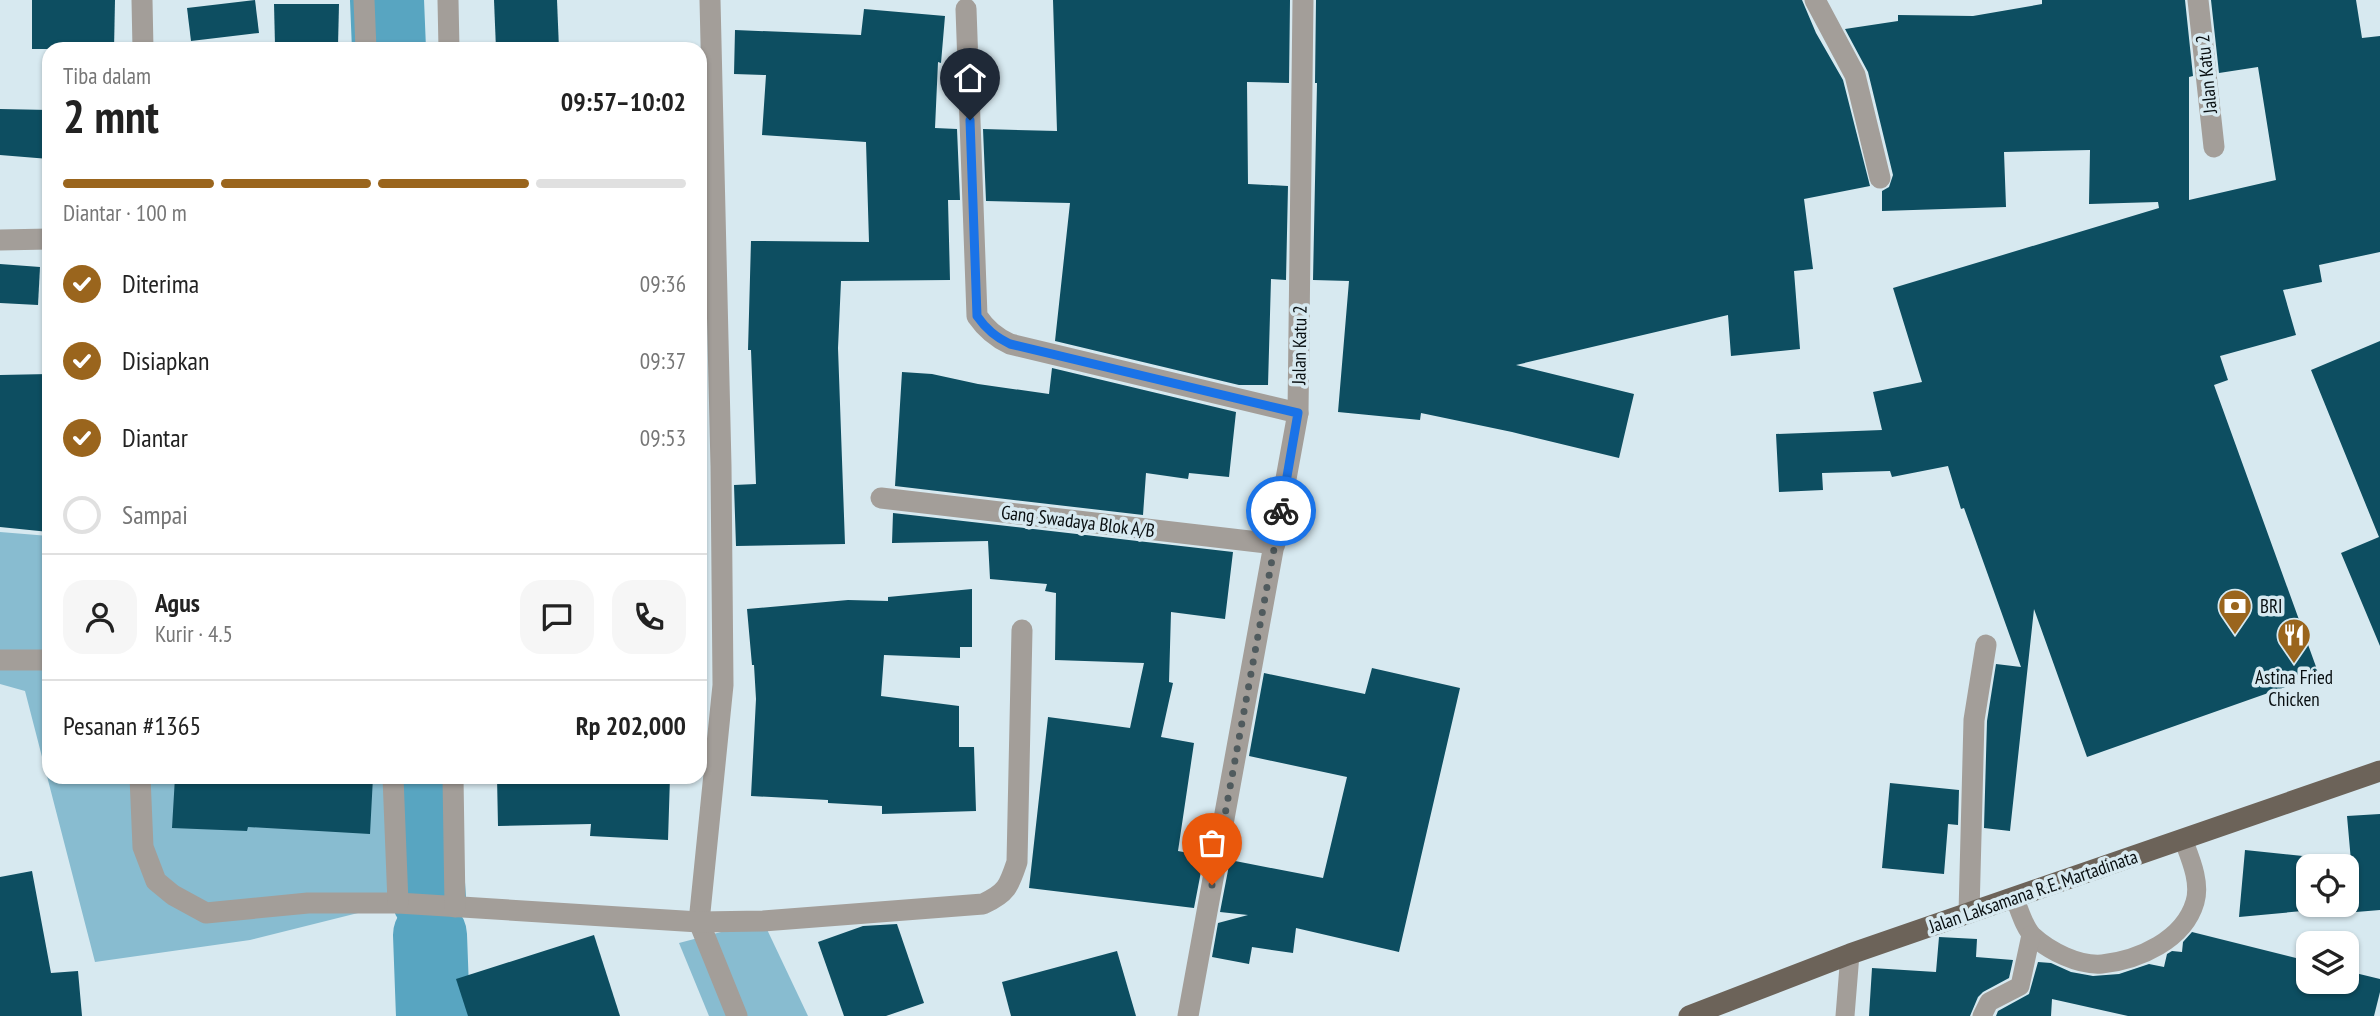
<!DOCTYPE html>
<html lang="id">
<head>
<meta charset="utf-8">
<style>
  body { margin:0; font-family:"PT Sans Narrow",sans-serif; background:#f6f6f6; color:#222; height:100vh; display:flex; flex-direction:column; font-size:26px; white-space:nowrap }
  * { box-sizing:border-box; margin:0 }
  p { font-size:23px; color:#767676 }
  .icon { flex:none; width:38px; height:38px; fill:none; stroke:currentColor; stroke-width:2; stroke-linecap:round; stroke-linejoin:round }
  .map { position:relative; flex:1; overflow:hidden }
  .panel { position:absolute; left:42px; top:42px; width:665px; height:742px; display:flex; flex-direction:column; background:#fff; border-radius:21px; box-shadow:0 2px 5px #0004 }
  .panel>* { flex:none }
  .buttons { position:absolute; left:2296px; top:854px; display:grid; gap:14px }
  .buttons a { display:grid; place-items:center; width:63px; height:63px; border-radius:14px; background:#fff; box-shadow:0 2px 5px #0004; font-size:35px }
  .pin { position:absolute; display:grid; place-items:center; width:60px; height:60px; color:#fff; margin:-72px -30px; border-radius:50% 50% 50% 0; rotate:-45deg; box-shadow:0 0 7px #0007 }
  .pin .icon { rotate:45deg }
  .courier { position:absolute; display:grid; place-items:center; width:70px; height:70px; margin:-35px; border:5px solid #1a73e8; border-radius:50%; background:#fff; color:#222; box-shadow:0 2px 9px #0007 }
  .summary em { font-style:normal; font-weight:600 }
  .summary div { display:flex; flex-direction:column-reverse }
  .summary { display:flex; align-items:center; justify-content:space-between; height:119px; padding:0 21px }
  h1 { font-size:46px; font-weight:600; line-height:52px }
  .bar { display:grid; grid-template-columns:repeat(4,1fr); gap:10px 7px; align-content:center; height:84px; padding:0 21px }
  .bar i { height:9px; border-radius:5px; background:#e0e0e0 }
  .bar .selected { background:#9a651d }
  .bar p { grid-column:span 4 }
  .line { display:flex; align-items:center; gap:18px; padding:0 21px; border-top:2px solid #e0e0e0 }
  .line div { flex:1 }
  .round { display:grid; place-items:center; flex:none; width:74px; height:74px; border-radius:21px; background:#f6f6f6 }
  ol { padding:0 21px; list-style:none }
  li { display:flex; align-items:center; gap:21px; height:77px }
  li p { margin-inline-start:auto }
  li .icon { padding:7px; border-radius:50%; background:#9a651d; color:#fff; stroke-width:4 }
  li:last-child { color:#767676 }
  li i { width:38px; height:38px; border:4px solid #e0e0e0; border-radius:50% }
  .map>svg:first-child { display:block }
</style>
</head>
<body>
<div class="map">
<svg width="2380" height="1016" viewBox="0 0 2380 1016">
  <rect width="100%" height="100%" fill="#d7e9f0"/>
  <g fill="#88bcd0">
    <path d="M0 532 49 536V777H393L398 903 250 940 95 962 25 691 0 684Z"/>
    <path d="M763 921 808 1016H709L679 943Z"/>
  </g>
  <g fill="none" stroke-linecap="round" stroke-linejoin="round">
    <g stroke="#58a5c1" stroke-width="74">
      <path d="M387 0 389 49"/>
      <path d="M421 777 429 899"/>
      <path d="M430 935 433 1016"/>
    </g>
  </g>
  <g fill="#0d4e61" fill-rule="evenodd">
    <path d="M32 0H115L114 49H32Z"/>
    <path d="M255 0 259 33 191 41 187 8Z"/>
    <path d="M494 0H557L559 49H496Z"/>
    <path d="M1053 0H1290L1289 83 1247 82 1248 184 1288 186 1286 280 1271 279 1268 385H1239L1055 341 1070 203 986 201 983 129 1057 131Z"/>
    <path d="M1316 0H1802L1816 33 1843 80 1870 186 1804 199 1813 269 1794 271 1800 349 1731 356 1728 315 1516 365 1634 394 1619 458 1512 432 1421 413 1420 420 1338 412 1349 281 1313 280 1317 83H1315Z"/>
    <path d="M2042 0H2185L2193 76 2189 77V200L2276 180 2258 67 2219 73 2211 0H2356L2362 38 2380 36V252L2319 265 2322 282 2283 290 2296 335 2220 356 2228 380 2214 385 2319 675 2087 757 2034 609 2010 831 1984 828 1987 721 1996 664 2021 667 1964 508 1961 509 1948 466 1892 477 1890 471 1822 473 1823 490 1779 492 1776 434 1882 430 1873 392 1922 382 1893 288 2159 208 2158 202 2089 204 2090 150 2004 152 2006 207 1882 211V191L1889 187 1893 175 1868 72 1845 29 1898 21V15L1973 16 2042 4Z"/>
    <path d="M274 4H339L338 46 275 45Z"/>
    <path d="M864 9 945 16 941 63 938 62 935 128 957 129 960 200H948L950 280 841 281 838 348 845 544 736 546 734 485 756 484 751 350H748L751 241 869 242 866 142 762 135 766 75 734 74 735 30 861 35Z"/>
    <path d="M0 109 49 110V159L0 155Z"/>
    <path d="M0 264 40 267 38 305 0 303Z"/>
    <path d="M2380 341V646L2341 553 2379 537 2311 370Z"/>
    <path d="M1052 368 1236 412 1229 477 1189 473 1188 479 1146 473 1143 515 895 486 902 372 932 374 978 384 1049 394Z"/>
    <path d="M49 374V532L0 527V375Z"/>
    <path d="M893 513 1233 552 1225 619 1171 612 1169 682 1173 683 1161 737 1194 743 1178 851 1204 856 1194 908 1029 888 1048 717 1130 728 1144 663 1055 660 1056 593 1045 591 1047 584 990 579 988 541 892 543Z"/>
    <path d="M972 589V647H960V658L884 655 881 696 959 706V747H974L976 811 882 814V806L828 803V800L751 796 756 699 754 665H752L747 609 848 600 888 601V597Z"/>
    <path d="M1372 668 1460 688 1399 952 1296 928 1293 953 1252 947 1249 964 1212 957 1218 923 1248 915 1220 912 1230 860 1323 878 1347 777 1249 756 1264 673 1365 694Z"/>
    <path d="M175 777H373L370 834 248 827 247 831 172 828Z"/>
    <path d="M497 777H670L668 840 590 836 591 824 498 826Z"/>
    <path d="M1890 783 1959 790 1958 825 1948 824 1944 874 1882 868Z"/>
    <path d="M2380 814V910L2356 912V906L2239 917 2245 850 2351 861 2347 816ZM2308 866H2347V905H2308Z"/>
    <path d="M32 871 51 973 78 971 82 1016H0V877Z"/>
    <path d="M897 924 924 1003 886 1016H844L818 942 863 926Z"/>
    <path d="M2192 932 2308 961V982H2347V971L2380 979V992L2374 1016H2128L2052 999 2051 1016H1996L1998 1011 2029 994 2038 962 2051 963 2071 972 2093 976 2119 974 2149 964 2164 967 2167 954 2172 951 2182 952 2183 942Z"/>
    <path d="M594 935 620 1016H468L456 979Z"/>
    <path d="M1939 937 1977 939 1976 957 2013 960 2009 978 1983 992 1978 997 1970 1016H1869L1872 968 1936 972Z"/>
    <path d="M1117 951 1136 1016H1011L1002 982Z"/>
  </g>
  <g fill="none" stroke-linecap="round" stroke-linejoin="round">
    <g stroke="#a39e99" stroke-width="19">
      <path d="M2014 897C2019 908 2024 928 2033 936 2049 951 2079 966 2102 964 2139 960 2184 940 2195 902 2201 882 2190 858 2183 839"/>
      <path d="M1845 1016 1850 954"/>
      <path d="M1982 1016 1989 1002 2020 986 2031 935"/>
    </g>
    <g stroke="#a39e99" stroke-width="21">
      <path d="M142 0 143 49"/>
      <path d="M364 0 366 49"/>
      <path d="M448 0 449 49"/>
      <path d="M710 0 721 466 723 685 699 922 737 1016"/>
      <path d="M1815 0 1855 75 1880 178"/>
      <path d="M2198 0 2214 147"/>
      <path d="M966 9 977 316C986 329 995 337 1010 344L1298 413"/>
      <path d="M0 240 49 239"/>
      <path d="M881 498 1275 544"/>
      <path d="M0 660H49"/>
      <path d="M140 777 143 847 156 881 173 895 206 913 308 903H398L699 922 763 921 983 904C1007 893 1009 886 1017 862L1022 630"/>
      <path d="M393 777 398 903"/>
      <path d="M453 777 455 907"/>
      <path d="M1969 913 1974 720 1986 645"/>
      <path d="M1188 1016 1298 413 1303 0"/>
    </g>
    <path stroke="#6c6359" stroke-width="21" d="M1689 1016 1850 954 2380 771"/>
  </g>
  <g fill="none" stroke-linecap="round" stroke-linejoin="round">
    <path stroke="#505b5e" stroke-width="7" stroke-dasharray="0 12.6" d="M1212 885 1281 511"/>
    <path stroke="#1a73e8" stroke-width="9" d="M970 120 977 316C986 329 995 337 1010 344L1298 413 1281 511"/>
  </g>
  <defs>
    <g id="bank-pin" transform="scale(1.75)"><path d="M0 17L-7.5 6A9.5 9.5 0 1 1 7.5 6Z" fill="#9a651d" stroke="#d7e9f0"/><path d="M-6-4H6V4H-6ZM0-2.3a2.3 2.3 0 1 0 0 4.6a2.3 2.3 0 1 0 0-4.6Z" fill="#fff"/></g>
    <g id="restaurant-pin" transform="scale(1.75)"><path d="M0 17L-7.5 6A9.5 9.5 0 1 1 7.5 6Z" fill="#9a651d" stroke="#d7e9f0"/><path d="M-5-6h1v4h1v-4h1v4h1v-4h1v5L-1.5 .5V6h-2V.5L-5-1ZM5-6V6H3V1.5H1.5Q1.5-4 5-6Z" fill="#fff"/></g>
  </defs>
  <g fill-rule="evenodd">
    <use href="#bank-pin" x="2235" y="606"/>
    <use href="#restaurant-pin" x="2294" y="635"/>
  </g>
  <g text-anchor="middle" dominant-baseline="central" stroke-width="7" stroke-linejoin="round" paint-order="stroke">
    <g font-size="19" fill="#080e10" stroke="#d7e9f0">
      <text transform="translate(2206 74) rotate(-96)">Jalan Katu 2</text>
      <text transform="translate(1299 345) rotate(-89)">Jalan Katu 2</text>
      <text transform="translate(1078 521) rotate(7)">Gang Swadaya Blok A/B</text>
      <text transform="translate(2033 891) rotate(-19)">Jalan Laksamana R.E. Martadinata</text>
    </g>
    <g font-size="19" fill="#080e10" stroke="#d7e9f0" text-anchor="start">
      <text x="2260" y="606">BRI</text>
      <text x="2294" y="677" text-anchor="middle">Astina Fried<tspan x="2294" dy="22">Chicken</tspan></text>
    </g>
  </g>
</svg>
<div class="buttons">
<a><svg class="icon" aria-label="locate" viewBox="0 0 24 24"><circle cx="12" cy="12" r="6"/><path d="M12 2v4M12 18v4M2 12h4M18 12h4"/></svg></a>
<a><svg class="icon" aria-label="layers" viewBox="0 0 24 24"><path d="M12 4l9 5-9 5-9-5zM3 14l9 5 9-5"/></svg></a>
</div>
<div class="pin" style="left:1212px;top:885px;background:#ea580c"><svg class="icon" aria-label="bag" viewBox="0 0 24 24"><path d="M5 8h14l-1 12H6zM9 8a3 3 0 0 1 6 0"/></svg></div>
<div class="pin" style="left:970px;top:120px;background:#1f2937"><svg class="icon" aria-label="home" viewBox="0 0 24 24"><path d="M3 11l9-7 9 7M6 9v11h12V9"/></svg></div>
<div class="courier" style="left:1281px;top:511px"><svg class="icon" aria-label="bike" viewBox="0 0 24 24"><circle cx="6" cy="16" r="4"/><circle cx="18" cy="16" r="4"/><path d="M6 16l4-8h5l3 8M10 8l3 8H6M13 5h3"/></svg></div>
<section class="panel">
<div class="summary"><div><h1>2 mnt</h1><p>Tiba dalam</p></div><em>09:57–10:02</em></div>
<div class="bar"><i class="selected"></i><i class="selected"></i><i class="selected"></i><i></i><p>Diantar · 100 m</p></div>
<ol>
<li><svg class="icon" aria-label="check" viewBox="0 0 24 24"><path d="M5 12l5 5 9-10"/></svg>Diterima<p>09:36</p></li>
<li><svg class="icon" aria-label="check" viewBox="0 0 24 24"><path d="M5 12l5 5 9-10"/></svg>Disiapkan<p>09:37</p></li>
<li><svg class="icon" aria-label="check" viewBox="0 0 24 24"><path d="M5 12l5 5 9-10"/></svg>Diantar<p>09:53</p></li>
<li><i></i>Sampai</li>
</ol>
<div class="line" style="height:126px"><a class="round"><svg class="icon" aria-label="person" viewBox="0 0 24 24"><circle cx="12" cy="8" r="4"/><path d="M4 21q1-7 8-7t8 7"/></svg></a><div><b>Agus</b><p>Kurir · 4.5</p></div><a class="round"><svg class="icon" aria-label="chat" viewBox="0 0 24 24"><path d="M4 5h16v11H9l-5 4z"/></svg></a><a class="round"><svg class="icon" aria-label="phone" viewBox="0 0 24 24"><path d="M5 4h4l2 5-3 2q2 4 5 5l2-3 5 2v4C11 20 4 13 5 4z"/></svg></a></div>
<div class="line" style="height:91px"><div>Pesanan #1365</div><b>Rp 202,000</b></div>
</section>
</div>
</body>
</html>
